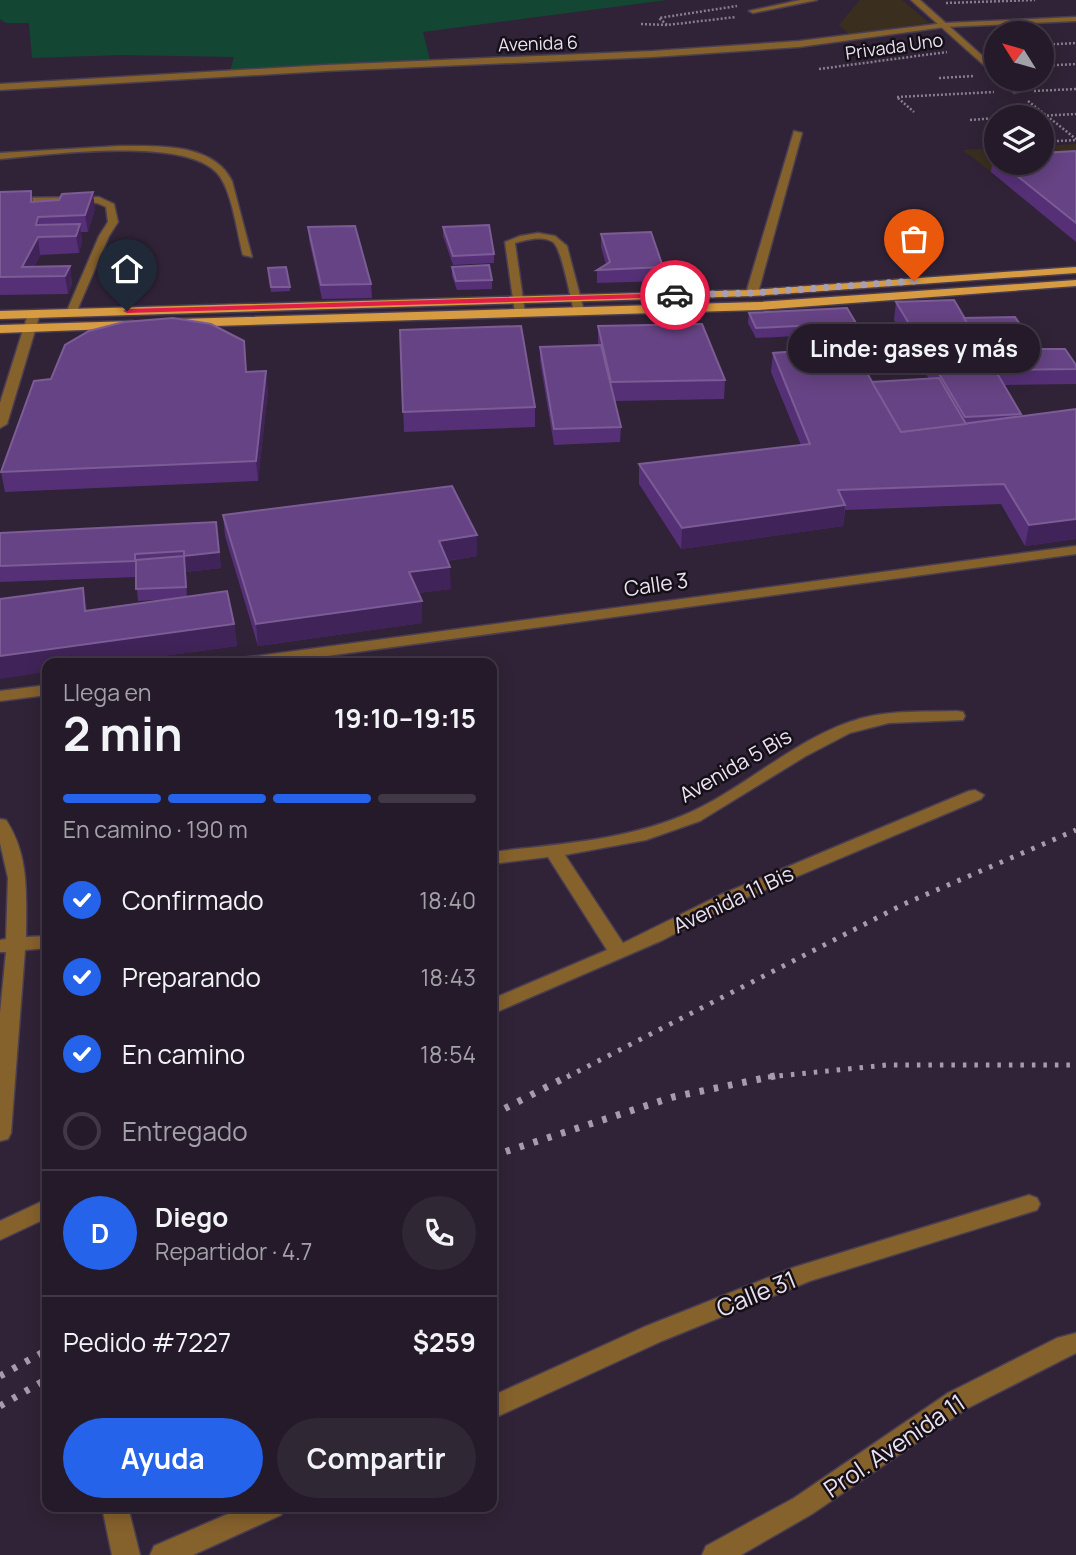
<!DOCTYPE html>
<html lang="es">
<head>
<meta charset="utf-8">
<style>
  body { margin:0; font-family:Manrope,sans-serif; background:#302735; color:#f1f3f6; height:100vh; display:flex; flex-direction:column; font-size:26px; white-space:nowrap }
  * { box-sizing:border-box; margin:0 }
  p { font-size:23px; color:#a3a1a8 }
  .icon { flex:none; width:38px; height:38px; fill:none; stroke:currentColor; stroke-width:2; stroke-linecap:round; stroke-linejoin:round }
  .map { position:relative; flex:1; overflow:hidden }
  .sheet { position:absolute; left:42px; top:658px; width:455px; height:854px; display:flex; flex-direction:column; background:#241a29; border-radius:14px; box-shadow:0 4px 18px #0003,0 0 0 2px #413846 }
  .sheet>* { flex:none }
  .needle { width:46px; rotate:307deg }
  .fabs { position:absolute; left:984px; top:21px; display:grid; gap:14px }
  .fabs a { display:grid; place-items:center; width:70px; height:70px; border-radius:50%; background:#241a29; box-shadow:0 4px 18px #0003,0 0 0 2px #413846; font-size:35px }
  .pin { position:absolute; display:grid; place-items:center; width:60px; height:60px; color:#fff; margin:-72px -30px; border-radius:50% 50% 50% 0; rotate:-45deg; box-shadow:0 0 7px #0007 }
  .pin .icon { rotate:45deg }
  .courier { position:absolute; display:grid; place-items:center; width:70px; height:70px; margin:-35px; border:5px solid #e11d48; border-radius:50%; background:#fff; color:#222; box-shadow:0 2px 9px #0007 }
  .bubble { position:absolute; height:49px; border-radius:24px; background:#241a29; box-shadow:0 4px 18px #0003,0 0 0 2px #413846; font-size:23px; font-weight:700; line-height:49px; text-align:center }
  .summary em { font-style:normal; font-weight:700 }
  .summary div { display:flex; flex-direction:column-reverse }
  .summary { display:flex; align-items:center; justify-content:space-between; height:119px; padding:0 21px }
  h1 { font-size:46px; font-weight:700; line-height:52px }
  .bar { display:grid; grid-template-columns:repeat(4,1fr); gap:10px 7px; align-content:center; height:84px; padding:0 21px }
  .bar i { height:9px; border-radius:5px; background:#413846 }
  .bar .current { background:#2563eb }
  .bar p { grid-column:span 4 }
  .line { display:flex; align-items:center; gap:18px; padding:0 21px; border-top:2px solid #413846 }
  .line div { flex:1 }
  .round { display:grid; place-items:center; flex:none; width:74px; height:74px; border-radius:37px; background:#302735 }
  ol { padding:0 21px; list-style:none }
  li { display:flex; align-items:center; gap:21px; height:77px }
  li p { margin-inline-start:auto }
  li .icon { padding:7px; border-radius:50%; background:#2563eb; color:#fff; stroke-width:4 }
  li:last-child { color:#a3a1a8 }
  li i { width:38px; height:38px; border:4px solid #413846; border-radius:50% }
  .primary-button { display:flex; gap:14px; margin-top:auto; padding:14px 21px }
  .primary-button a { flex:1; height:80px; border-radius:42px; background:#2563eb; color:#fff; font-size:28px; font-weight:700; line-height:80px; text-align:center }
  .primary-button a+a { background:#302735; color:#f1f3f6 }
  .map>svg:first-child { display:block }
</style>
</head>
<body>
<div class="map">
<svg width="1076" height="1555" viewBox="0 0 1076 1555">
  <rect width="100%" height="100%" fill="#302337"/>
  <g fill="#3a2f1f">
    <path d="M860 0H902L929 23 849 34 839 25Z"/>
    <path d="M1076 144V166L991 172 963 150 996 148V163H1041V146Z"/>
  </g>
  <path fill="#144733" d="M0 0H667L423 32 430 61 230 71 234 57 121 55 32 58 29 23H6L0 19Z"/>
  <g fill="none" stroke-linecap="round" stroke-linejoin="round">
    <g stroke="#4a3e51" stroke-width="3">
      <g id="service">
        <path d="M119 146C156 146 213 142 232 181L252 257 243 255C237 233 232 189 217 173 184 136 48 155 0 159V153Z"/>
        <path d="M99 197 114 204 118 222 109 236 76 313 67 315 66 313 99 236 108 222 106 207 97 203 0 204V198Z"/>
        <path d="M538 233 555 236 567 246 584 311 583 313 574 311C570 297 562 249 553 242 542 235 526 240 515 243L525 313 520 316 515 313 505 242 520 236Z"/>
      </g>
    </g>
    <g stroke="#4a3e51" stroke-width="3">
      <g id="minor">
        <path d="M800 0H817L753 13 749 11Z"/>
        <path d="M911 0H920L996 68V76Z"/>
        <path d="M999 79H1008L1022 91 1014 93Z"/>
        <path d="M794 131 802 133 758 293 748 295 746 293Z"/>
        <path d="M34 310 40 314 7 424 0 428V403L28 314Z"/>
        <path d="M1076 546V554L276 663H234L242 658Z"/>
        <path d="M47 685V695L0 701V691Z"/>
        <path d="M957 711 963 712 965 716 963 720 889 723 850 733 806 756 700 821 646 840 565 855 623 943 720 895 969 791 975 790 984 795 981 799 734 903 663 940 492 1014V999L607 950 548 857 492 864V852C557 844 623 841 684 815 747 788 795 737 862 718 892 710 925 712 957 711Z"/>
        <path d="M0 819 6 820C30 856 26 897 26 937L47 936V948L25 950 11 1133 8 1139 0 1141V1013L6 952H0V940L6 939 8 878 0 843Z"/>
        <path d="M1029 1195 1037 1198 1040 1204 1037 1210 810 1281 662 1341 492 1419V1396L644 1327 795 1267Z"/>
        <path d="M47 1199V1218L0 1240V1221Z"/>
        <path d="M1076 1333V1353L966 1409 812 1514 741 1555H702L706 1546 794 1498 948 1393 1057 1338Z"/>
        <path d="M102 1507H128L140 1555H112Z"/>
        <path d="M244 1507H285L281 1515 193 1555H150L154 1546Z"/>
      </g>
    </g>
    <g stroke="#4a3e51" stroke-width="3">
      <path id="tertiary" d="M1076 17V21L945 27 799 47 653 57 326 71 0 90V84L326 65 653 51 799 41 945 23Z"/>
    </g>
    <g stroke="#4a3e51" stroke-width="3">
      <g id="primary">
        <path d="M1076 267V273L752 296 0 319V311L752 290Z"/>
        <path d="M1076 280V286L759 310 178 327 172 323 178 319 759 302Z"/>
        <path d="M133 321 139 325 137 328 0 333V325Z"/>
      </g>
    </g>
    <g stroke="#887d8e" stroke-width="2.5" stroke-dasharray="2 2" stroke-linecap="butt">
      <path d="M946 3 1035 0"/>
      <path d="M641 24 667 25 736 17"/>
      <path d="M667 25 659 18 737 6"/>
      <path d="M1041 45 1076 43"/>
      <path d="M1041 66 1076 64"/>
      <path d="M819 69 947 52"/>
      <path d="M939 78 974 76"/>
      <path d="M1034 91 1076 89"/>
      <path d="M897 97 994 92"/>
      <path d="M898 98 914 112"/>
      <path d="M1028 101 1076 139"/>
      <path d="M1019 117 1076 114"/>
      <path d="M970 120 996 118"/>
      <path d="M1041 142 1076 140"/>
    </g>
    <use href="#service" fill="#85612c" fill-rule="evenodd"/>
    <use href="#minor" fill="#85612c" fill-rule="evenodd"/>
    <use href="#tertiary" fill="#85612c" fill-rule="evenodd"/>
    <use href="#primary" fill="#d79b41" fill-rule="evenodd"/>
    <g stroke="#a69cac" stroke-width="5" stroke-dasharray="3.5 8" stroke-linecap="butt">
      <path d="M567 1077 904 904 1076 830"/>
      <path d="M768 1077 887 1065H1076"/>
    </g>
    <g stroke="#a69cac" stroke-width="7" stroke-dasharray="4.5 10" stroke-linecap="butt">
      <path d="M492 1115 570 1075"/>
      <path d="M492 1156 673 1097 779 1075"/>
      <path d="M0 1376 47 1350"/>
      <path d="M0 1406 47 1379"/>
    </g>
  </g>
  <g fill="#563077">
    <path d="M1076 151V242L991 172 993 156H996V163H1041Z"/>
    <path d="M31 191 33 201 95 209 88 232H81L82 242 79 253 40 255 34 267 70 266 72 284 68 294 0 295V192Z"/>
    <path d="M308 227 371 284 372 298 322 299 309 240Z"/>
    <path d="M443 227 494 254V263L453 265 443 236Z"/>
    <path d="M601 234 663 267V281L597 283V270L606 264 601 247Z"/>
    <path d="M452 267 492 280V289L457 290 452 276Z"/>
    <path d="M268 268 290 287V291L271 292Z"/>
    <path d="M896 302 964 318 1076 365V384L1004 385 1021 414V416L1076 409V539L1025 546 1001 504 845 510 843 526 681 549 639 484V464L801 445 771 372 773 353 872 382 929 379 894 320Z"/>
    <path d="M749 313 856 323 855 333 756 338 748 323Z"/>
    <path d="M598 326 725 380 724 399 615 401 621 427 620 442 554 445 540 361V347L598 345Z"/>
    <path d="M400 330 535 407V427L404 432Z"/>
    <path d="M246 372 268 390 258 481 5 492 1 472Z"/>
    <path d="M223 515 477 535V556L447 561 451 589 418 593 422 623 258 646 225 536Z"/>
    <path d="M216 522 221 568 186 572 187 597 234 624 237 646 111 663H47L87 611 172 599 138 601 136 577 0 582V533Z"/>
  </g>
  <g fill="#402358">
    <path d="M93 192 95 209 88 232 85 215Z"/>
    <path d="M38 217 40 234 38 237 40 255 29 277 22 267Z"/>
    <path d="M80 224 82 242 79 253 76 236Z"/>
    <path d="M70 266 72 284 68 294 65 276Z"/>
    <path d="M266 371 268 390 258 481 256 461Z"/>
    <path d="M845 505 843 526 681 549 682 528Z"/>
    <path d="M1076 519V539L1025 546 1029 525Z"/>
    <path d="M477 535V556L439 562V541Z"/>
    <path d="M219 552 221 568 186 572 187 598 184 556Z"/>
    <path d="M450 567 451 589 410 594 409 572Z"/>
    <path d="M83 588 87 609 88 633 85 611Z"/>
    <path d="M422 601V623L258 646 256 624Z"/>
    <path d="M234 624 237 646 111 663H47V672L0 679V656Z"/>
  </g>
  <g fill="#664384" stroke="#7b5c95" stroke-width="2">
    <path d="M1076 151V223L1001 163H1041V153Z"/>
    <path d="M31 191V202L59 200 62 194 93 192 85 215 38 217 36 225 80 224 76 236 38 237 22 267 70 266 65 276 0 277V192Z"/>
    <path d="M489 225 494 254 453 256 443 227Z"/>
    <path d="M355 226 371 284 321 285 308 227Z"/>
    <path d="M651 232 663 267 597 270 610 262 601 234Z"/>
    <path d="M489 265 492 280 456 281 452 267Z"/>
    <path d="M286 267 290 287H271L268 268Z"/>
    <path d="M954 300 1021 414 965 417 896 302Z"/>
    <path d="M847 308 856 323 756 328 749 313Z"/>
    <path d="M1015 317 1037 349H1065L1076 365V369L995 370 964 318Z"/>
    <path d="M173 318 211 324 244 341 246 372 266 371 256 461 1 472 34 381 51 379 65 345 89 331 124 322Z"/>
    <path d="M702 324 725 380 611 382 598 326Z"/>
    <path d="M521 326 535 407 403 412 400 330Z"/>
    <path d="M601 345 621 427 554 429 540 347Z"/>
    <path d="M852 347 901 432 1076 409V519L1029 525 1004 484 838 490 845 505 682 528 639 464 810 444 773 353Z"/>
    <path d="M939 378 966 424 901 432 872 382Z"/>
    <path d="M452 486 477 535 439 541 450 567 409 572 422 601 256 624 223 515Z"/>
    <path d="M216 522 219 552 184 556V551L135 554V561L0 566V533Z"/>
    <path d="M184 556 186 587 136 589V560Z"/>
    <path d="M83 588 85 611 227 591 234 624 0 656V599Z"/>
  </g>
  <path fill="#e11d48" d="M675 293 678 297 127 313 123 311 127 309Z"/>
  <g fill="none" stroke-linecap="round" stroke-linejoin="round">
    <path stroke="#a99faf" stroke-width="7" stroke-dasharray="0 12.6" d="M675 295 752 293 914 281"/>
  </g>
  <g text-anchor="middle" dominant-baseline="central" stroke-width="5" stroke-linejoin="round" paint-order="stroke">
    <g font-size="18" fill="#eae2f0" stroke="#150f18">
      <text transform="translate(538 43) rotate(-2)">Avenida 6</text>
      <text transform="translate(894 46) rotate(-8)">Privada Uno</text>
    </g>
    <g font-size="21" fill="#eae2f0" stroke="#150f18">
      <text transform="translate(656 584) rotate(-8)">Calle 3</text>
      <text transform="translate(735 765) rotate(-30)">Avenida 5 Bis</text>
      <text transform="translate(733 899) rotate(-25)">Avenida 11 Bis</text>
    </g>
    <g font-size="24" fill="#eae2f0" stroke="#150f18">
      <text transform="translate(756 1293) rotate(-22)">Calle 31</text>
      <text transform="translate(894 1445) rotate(-34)">Prol. Avenida 11</text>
    </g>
  </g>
</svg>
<div class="fabs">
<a><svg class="needle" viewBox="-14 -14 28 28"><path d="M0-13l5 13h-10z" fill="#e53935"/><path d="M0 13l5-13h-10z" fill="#a3a1a8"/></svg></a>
<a><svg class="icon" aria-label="layers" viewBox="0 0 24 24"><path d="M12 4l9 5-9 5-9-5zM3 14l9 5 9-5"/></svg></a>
</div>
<div class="pin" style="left:914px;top:281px;background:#ea580c"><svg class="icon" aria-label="bag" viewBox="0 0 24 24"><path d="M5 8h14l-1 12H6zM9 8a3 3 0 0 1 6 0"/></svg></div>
<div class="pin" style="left:127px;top:311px;background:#1f2937"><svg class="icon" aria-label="home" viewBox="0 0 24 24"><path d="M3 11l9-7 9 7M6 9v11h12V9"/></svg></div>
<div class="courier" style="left:675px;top:295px"><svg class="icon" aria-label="car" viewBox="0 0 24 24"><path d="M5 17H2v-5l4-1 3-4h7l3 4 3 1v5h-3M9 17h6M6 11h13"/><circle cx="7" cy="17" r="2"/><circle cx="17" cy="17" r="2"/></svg></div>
<div class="bubble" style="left:788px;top:324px;width:252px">Linde: gases y más</div>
<section class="sheet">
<div class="summary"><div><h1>2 min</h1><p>Llega en</p></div><em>19:10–19:15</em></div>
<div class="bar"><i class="current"></i><i class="current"></i><i class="current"></i><i></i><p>En camino · 190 m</p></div>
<ol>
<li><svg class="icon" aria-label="check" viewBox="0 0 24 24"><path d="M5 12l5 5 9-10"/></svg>Confirmado<p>18:40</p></li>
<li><svg class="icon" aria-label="check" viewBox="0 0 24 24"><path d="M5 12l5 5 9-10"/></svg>Preparando<p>18:43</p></li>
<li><svg class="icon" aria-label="check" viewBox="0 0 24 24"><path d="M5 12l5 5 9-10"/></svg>En camino<p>18:54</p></li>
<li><i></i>Entregado</li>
</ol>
<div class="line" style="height:126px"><b class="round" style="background:#2563eb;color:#fff">D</b><div><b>Diego</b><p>Repartidor · 4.7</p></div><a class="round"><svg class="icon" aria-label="phone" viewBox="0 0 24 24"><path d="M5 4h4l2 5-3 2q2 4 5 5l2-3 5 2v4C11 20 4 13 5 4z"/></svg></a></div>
<div class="line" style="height:91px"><div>Pedido #7227</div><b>$259</b></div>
<div class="primary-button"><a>Ayuda</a><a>Compartir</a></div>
</section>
</div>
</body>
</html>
